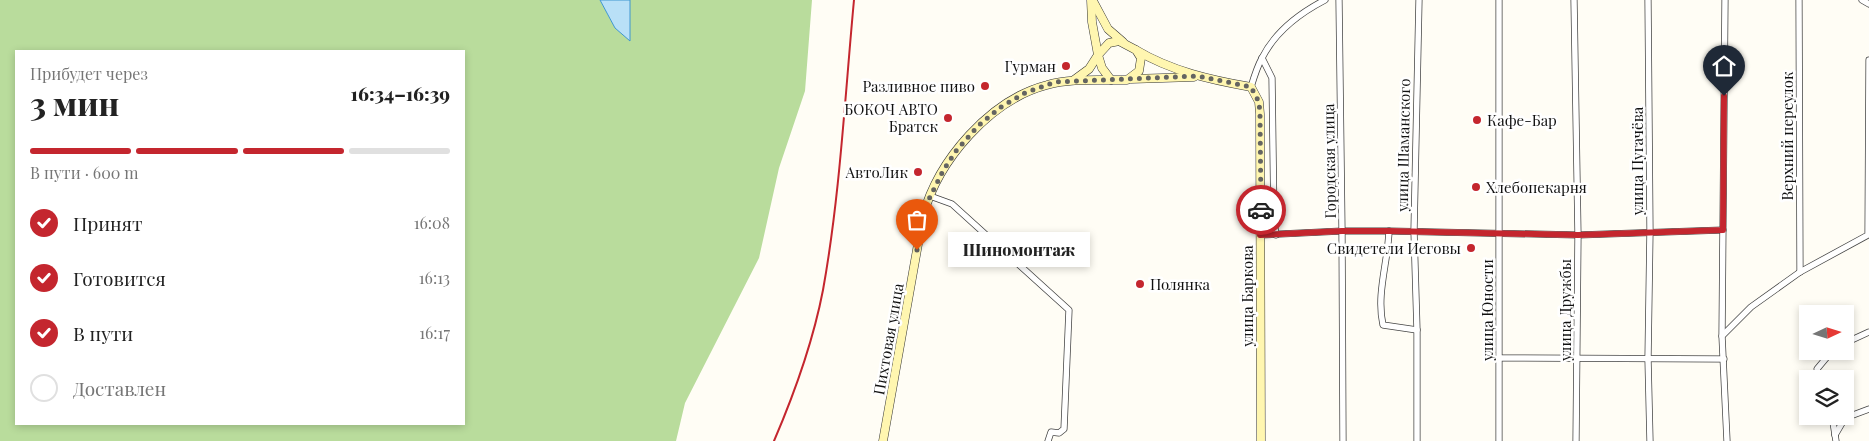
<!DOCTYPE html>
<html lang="ru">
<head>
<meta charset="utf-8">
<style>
  body { margin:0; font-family:"Playfair Display",serif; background:#f6f6f6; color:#222; height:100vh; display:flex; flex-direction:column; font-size:19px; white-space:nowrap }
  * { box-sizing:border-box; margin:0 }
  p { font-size:16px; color:#767676 }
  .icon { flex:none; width:28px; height:28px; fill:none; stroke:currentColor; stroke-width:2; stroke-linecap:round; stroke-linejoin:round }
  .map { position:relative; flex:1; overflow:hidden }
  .panel { position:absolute; left:15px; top:50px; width:450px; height:375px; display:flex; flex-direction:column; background:#fff; border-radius:0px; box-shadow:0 2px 8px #0003 }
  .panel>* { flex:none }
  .needle { width:32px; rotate:86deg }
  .tools { position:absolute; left:1799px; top:305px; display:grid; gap:10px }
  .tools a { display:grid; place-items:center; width:55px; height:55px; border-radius:0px; background:#fff; box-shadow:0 2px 8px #0003; font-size:25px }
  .pin { position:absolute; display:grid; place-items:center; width:42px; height:42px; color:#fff; margin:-51px -21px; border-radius:50% 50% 50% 0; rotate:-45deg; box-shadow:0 0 5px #0007 }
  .pin .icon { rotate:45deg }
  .courier { position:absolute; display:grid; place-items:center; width:50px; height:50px; margin:-25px; border:4px solid #c4262e; border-radius:50%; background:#fff; color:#222; box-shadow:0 1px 6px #0007 }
  .bubble { position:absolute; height:35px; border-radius:0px; background:#fff; box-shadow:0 2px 8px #0003; font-size:16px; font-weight:800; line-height:35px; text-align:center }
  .summary em { font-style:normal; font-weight:800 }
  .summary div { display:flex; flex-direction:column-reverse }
  .summary { display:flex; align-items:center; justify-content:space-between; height:85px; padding:0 15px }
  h1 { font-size:32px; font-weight:800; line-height:38px }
  .bar { display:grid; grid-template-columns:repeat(4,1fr); gap:8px 5px; align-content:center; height:60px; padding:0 15px }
  .bar i { height:6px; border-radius:4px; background:#e0e0e0 }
  .bar .on { background:#c4262e }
  .bar p { grid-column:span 4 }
  ol { padding:0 15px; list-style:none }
  li { display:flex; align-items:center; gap:15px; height:55px }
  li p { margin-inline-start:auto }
  li .icon { padding:5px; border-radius:50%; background:#c4262e; color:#fff; stroke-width:4 }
  li:last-child { color:#767676 }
  li i { width:28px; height:28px; border:2px solid #e0e0e0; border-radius:50% }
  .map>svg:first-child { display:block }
</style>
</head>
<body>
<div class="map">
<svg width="1869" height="441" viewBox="0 0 1869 441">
  <rect width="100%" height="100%" fill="#fffdf5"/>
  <path fill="#b9dc9c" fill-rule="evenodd" d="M0 0H600L615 28 630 40V0H812L805 91 779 168 759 258 685 403 676 441H0ZM16 51H464V424H16Z"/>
  <path fill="#b9e0f7" stroke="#3f96cf" d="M600 0H630V41L615 28Z"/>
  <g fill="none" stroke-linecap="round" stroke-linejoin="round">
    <g stroke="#444" stroke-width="7">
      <g id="street">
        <path d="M1339 0 1342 231 1343 441"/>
        <path d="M1574 0 1578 235 1576 441"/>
        <path d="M1648 0 1650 231 1648 359 1650 441"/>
        <path d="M1799 0 1800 272"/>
        <path d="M1862 0 1869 4"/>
        <path d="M1262 58 1272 78 1274 221 1276 235"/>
        <path d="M1251 87C1254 77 1257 67 1262 58 1275 32 1300 13 1325 0"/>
        <path d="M930 196 952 204 1069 310 1064 429 1059 433 1051 432 1048 441"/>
        <path d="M1389 231C1388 262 1376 294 1383 325L1417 330"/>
        <path d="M1260 235 1342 231H1389L1578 235 1723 230"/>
        <path d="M1722 336 1725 0"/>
        <path d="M1845 343 1869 332"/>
        <path d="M1499 358 1724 359"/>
        <path d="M1820 379 1817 369 1832 351"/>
        <path d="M1832 416 1836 441"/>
        <path d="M1835 435 1845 418 1869 409"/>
        <path d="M1417 441V330L1414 231 1419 0"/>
        <path d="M1499 441V0"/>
        <path d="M1727 441 1722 336 1751 307 1800 272 1868 235 1869 60"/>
      </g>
    </g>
    <g stroke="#333" stroke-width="9">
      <g id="secondary">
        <path d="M1093 1 1108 29 1123 42"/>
        <path d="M1119 41 1136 50 1141 58 1139 71 1127 80H1111L1102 68 1098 55 1109 43Z"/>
        <path d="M1136 50C1171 71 1211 80 1251 87L1259 102 1260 114 1261 441"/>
        <path d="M1131 79 1194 77"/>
        <path d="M1074 80 1089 69 1098 55 1092 22 1091 0"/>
        <path d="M883 441 923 216C938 160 990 100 1047 85 1067 79 1090 80 1111 80"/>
      </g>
    </g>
    <use href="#street" stroke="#fff" stroke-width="5.5"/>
    <use href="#secondary" stroke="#fff6b0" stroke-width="8"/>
    <path stroke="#c4262e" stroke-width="2" d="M774 441C795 392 813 342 823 290 840 196 845 95 854 0"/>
  </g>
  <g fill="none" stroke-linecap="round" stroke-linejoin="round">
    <path stroke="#646461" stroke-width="5" stroke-dasharray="0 9" d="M917 250 927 203 943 171 956 151 978 126 1001 107 1025 93 1055 82 1198 76 1251 87 1259 102 1260 114 1261 210"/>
    <path stroke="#c4262e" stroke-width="6" d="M1261 210 1260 235 1342 231H1389L1578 235 1723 230 1724 96"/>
  </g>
  <g fill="#c4262e" stroke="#fff" stroke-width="2">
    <circle cx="1066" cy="66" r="5"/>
    <circle cx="985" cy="86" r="5"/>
    <circle cx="948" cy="118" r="5"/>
    <circle cx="1477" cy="120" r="5"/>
    <circle cx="918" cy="172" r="5"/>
    <circle cx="1476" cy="187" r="5"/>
    <circle cx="1471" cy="248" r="5"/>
    <circle cx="1140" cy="284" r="5"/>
  </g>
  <g text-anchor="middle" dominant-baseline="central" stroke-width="5" stroke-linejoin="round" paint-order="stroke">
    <g font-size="15" fill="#111" stroke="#fff" text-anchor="end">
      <text x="1056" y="66">Гурман</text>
      <text x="975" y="86">Разливное пиво</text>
      <text x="938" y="109">БОКОЧ АВТО<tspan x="938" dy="17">Братск</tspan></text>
      <text x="1487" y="120" text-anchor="start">Кафе-Бар</text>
      <text x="908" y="172">АвтоЛик</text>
      <text x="1486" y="187" text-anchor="start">Хлебопекарня</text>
      <text x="1461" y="248">Свидетели Иеговы</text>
      <text x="1150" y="284" text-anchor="start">Полянка</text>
    </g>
    <g font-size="15" fill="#111" stroke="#fff">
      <text transform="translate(1787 136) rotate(-90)">Верхний переулок</text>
      <text transform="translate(1403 145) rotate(-89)">улица Шаманского</text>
      <text transform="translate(1329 161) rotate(-91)">Городская улица</text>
      <text transform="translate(1637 161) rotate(-90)">улица Пугачёва</text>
      <text transform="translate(1247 296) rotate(-90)">улица Баркова</text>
      <text transform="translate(1487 310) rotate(-90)">улица Юности</text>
      <text transform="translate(1565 310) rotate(-90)">улица Дружбы</text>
      <text transform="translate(888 339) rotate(-80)">Пихтовая улица</text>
    </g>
  </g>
</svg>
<div class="tools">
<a><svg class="needle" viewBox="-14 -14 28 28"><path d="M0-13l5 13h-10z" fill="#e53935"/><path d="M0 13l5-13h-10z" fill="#767676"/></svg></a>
<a><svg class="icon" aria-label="layers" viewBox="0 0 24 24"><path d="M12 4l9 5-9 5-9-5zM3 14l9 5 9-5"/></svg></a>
</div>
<div class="pin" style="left:917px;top:250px;background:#ea580c"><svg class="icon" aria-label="bag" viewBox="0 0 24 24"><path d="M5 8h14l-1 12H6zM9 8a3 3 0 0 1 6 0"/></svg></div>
<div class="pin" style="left:1724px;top:96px;background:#1f2937"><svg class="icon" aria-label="home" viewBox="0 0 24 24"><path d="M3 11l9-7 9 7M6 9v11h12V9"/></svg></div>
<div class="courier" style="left:1261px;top:210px"><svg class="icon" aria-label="car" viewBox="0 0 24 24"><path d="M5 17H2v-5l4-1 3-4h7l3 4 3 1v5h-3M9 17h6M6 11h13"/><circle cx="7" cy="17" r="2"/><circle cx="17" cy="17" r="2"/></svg></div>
<div class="bubble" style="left:948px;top:232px;width:142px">Шиномонтаж</div>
<section class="panel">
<div class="summary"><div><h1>3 мин</h1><p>Прибудет через</p></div><em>16:34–16:39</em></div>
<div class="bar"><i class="on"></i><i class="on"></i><i class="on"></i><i></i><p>В пути · 600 m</p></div>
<ol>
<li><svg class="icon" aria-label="check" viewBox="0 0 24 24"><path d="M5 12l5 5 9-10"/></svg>Принят<p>16:08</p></li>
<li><svg class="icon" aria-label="check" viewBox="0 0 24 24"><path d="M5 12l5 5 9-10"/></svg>Готовится<p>16:13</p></li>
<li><svg class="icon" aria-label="check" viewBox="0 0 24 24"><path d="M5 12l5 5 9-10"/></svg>В пути<p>16:17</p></li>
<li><i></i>Доставлен</li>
</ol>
</section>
</div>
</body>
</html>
